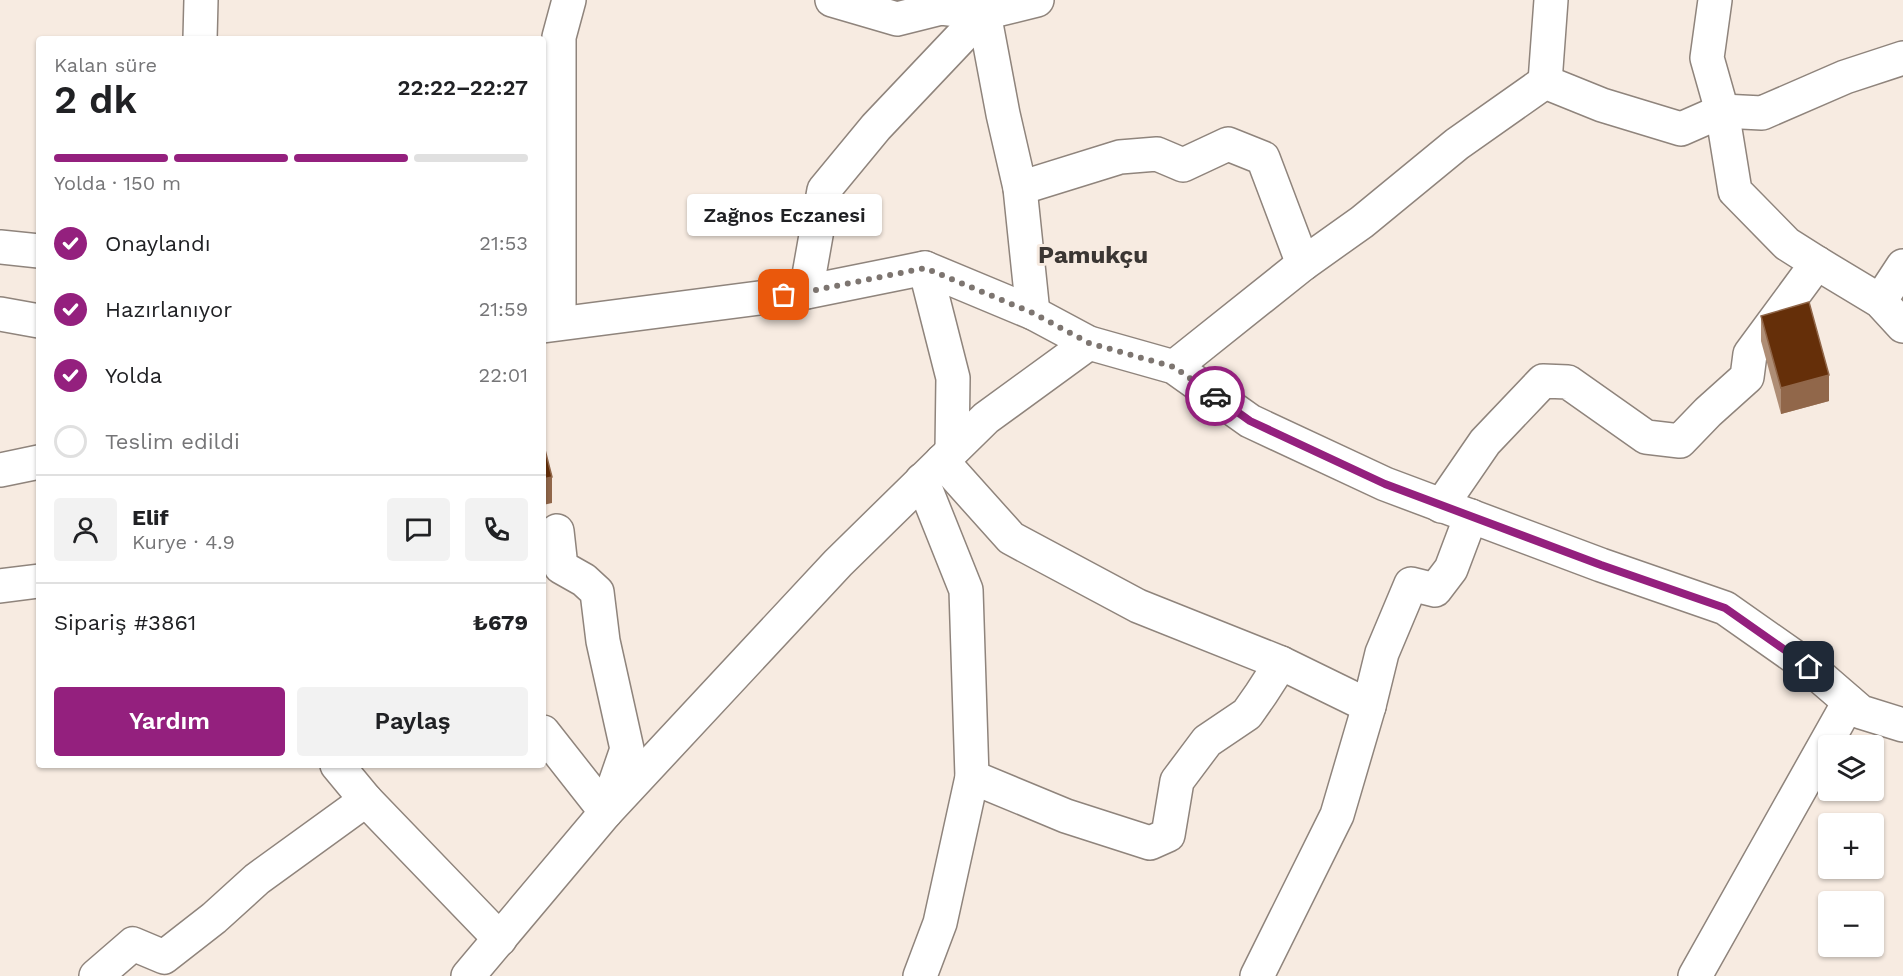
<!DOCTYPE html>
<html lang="tr">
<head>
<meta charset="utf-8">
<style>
  body { margin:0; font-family:"Work Sans",sans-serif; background:#f2f2f2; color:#202124; height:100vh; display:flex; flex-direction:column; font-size:22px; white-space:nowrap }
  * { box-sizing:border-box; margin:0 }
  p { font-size:20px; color:#757577 }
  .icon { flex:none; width:33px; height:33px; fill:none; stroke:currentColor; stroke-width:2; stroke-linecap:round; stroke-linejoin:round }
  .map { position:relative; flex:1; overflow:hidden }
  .side { position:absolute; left:36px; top:36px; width:510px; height:732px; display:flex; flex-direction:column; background:#fff; border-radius:6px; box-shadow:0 2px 4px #0004 }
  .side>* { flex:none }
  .buttons { position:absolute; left:1818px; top:735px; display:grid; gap:12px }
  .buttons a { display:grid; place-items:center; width:66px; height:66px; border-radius:6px; background:#fff; box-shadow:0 2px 4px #0004; font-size:30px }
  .pin { position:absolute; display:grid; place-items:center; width:51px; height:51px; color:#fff; margin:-26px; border-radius:12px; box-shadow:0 3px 9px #0006 }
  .courier { position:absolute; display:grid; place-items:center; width:60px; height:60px; margin:-30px; border:4px solid #94207e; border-radius:50%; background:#fff; color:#222; box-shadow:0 2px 8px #0007 }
  .bubble { position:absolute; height:42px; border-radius:6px; background:#fff; box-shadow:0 2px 4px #0004; font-size:20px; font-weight:600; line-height:42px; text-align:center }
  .headline em { font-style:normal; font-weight:600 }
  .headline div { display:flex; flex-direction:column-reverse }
  .headline { display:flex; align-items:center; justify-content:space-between; height:102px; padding:0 18px }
  h1 { font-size:39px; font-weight:600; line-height:45px }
  .bar { display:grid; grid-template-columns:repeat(4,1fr); gap:9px 6px; align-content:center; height:72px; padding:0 18px }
  .bar i { height:8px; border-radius:4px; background:#e0e0e0 }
  .bar .active { background:#94207e }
  .bar p { grid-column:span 4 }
  .line { display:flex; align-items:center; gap:15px; padding:0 18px; border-top:2px solid #e0e0e0 }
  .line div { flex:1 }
  .round { display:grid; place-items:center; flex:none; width:63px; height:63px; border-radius:6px; background:#f2f2f2 }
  ol { padding:0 18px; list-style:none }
  li { display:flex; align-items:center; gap:18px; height:66px }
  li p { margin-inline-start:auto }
  li .icon { padding:6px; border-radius:50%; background:#94207e; color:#fff; stroke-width:4 }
  li:last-child { color:#757577 }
  li i { width:33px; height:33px; border:3px solid #e0e0e0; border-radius:50% }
  .action { display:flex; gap:12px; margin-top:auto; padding:12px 18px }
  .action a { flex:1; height:69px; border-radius:6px; background:#94207e; color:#fff; font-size:24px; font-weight:600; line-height:69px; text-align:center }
  .action a+a { background:#f2f2f2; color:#202124 }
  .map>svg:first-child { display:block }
</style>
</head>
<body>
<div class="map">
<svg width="1903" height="976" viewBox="0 0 1903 976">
  <rect width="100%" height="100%" fill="#f7ebe1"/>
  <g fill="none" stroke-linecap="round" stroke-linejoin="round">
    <g stroke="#8f847c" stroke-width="36">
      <g id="minor">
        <path d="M832 0 897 19 941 8 984 13 980 0"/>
        <path d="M984 13 1003 114 1020 188 1033 313"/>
        <path d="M200 39 201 0"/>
        <path d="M1545 82 1551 0"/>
        <path d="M1020 188 1120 157 1157 154 1183 165 1228 144 1263 158 1303 264"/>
        <path d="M0 247 39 251"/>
        <path d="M1817 263 1880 301 1903 326"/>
        <path d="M925 268 953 378 952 451"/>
        <path d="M806 292 824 190 876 127 984 13 1037 0"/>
        <path d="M1880 301 1903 266"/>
        <path d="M0 314 39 321"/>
        <path d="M559 323V37L569 0"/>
        <path d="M543 326 806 292 925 268 1033 313 1089 343 1174 367 1250 421 1385 484 1601 565 1725 608 1809 667 1861 712 1903 725"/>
        <path d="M1174 367 1303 264 1362 222 1457 144 1545 82 1602 105 1681 129 1722 111 1762 113 1845 77 1903 58"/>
        <path d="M942 461 1011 538 1138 606 1281 663 1369 706 1382 653 1411 584 1435 590 1451 569 1471 516"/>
        <path d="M0 470 39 462"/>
        <path d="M1441 506 1485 442 1543 381 1568 382 1646 437 1680 441 1708 412 1747 377 1750 354 1817 263 1787 244 1735 191 1722 111 1707 58 1715 0"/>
        <path d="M557 531 561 567 584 580 597 592 603 641 627 749 609 801"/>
        <path d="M0 586 39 581"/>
        <path d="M543 732 606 812"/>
        <path d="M337 765 366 800"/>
        <path d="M972 777 1066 816 1150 843 1168 835 1177 781 1207 741 1247 714 1261 694 1281 663"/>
        <path d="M96 976 133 944 164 957 214 918 257 879 366 800 500 939"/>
        <path d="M468 976 606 812 838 563 986 418 1089 343"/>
        <path d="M920 976 940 923 972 777 966 590 922 480"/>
        <path d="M1257 976 1337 815 1369 706"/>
        <path d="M1695 976 1849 702"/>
      </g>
    </g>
    <use href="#minor" stroke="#fff" stroke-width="33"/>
  </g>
  <path fill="#ae8d75" d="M1761 316 1829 401 1781 414 1761 341Z"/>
  <g fill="#91674a">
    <path d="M1829 375V401L1781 414V388Z"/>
    <path d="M552 477V503L543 505V479Z"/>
  </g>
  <g fill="#652f09" stroke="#91674a" stroke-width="1.5">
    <path d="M1809 302 1829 375 1781 388 1761 316Z"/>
    <path d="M543 442 552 477 543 479Z"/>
  </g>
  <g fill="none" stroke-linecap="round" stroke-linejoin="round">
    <path stroke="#7d7570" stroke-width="6" stroke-dasharray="0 10.8" d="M784 295 806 292 925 268 1033 313 1089 343 1174 367 1215 396"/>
    <path stroke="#94207e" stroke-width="8" d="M1215 396 1250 421 1385 484 1601 565 1725 608 1809 667"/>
  </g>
  <g text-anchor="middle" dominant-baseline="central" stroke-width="6" stroke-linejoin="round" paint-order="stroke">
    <g font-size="24" font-weight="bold" fill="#3b3633" stroke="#f7ebe1">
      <text x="1093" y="255">Pamukçu</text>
    </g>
  </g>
</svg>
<div class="buttons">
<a><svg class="icon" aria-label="layers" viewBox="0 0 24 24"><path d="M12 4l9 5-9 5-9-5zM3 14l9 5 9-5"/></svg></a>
<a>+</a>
<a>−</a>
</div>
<div class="pin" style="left:784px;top:295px;background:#ea580c"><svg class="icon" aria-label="bag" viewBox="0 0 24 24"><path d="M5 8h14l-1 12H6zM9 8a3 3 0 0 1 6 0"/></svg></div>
<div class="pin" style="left:1809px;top:667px;background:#1f2937"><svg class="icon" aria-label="home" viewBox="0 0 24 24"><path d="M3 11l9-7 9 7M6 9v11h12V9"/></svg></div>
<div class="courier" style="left:1215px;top:396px"><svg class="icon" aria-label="car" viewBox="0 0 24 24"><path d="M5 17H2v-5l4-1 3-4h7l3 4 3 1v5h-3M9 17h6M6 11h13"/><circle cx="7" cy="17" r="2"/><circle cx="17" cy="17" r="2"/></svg></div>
<div class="bubble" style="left:687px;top:194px;width:195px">Zağnos Eczanesi</div>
<section class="side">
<div class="headline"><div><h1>2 dk</h1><p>Kalan süre</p></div><em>22:22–22:27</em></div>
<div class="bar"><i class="active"></i><i class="active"></i><i class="active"></i><i></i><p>Yolda · 150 m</p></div>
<ol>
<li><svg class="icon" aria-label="check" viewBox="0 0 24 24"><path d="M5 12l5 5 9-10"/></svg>Onaylandı<p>21:53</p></li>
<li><svg class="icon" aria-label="check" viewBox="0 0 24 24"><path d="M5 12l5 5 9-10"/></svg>Hazırlanıyor<p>21:59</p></li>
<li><svg class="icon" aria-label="check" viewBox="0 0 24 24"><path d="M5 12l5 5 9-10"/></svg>Yolda<p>22:01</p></li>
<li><i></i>Teslim edildi</li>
</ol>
<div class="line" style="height:108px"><a class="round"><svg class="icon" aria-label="person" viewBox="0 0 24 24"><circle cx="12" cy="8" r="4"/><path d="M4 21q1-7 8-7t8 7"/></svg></a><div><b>Elif</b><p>Kurye · 4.9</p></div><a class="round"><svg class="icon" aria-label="chat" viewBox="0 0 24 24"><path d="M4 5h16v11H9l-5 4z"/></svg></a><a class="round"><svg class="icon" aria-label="phone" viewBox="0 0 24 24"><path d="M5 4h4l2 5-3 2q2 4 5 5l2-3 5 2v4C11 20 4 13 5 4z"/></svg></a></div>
<div class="line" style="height:78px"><div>Sipariş #3861</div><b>₺679</b></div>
<div class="action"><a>Yardım</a><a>Paylaş</a></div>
</section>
</div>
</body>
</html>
